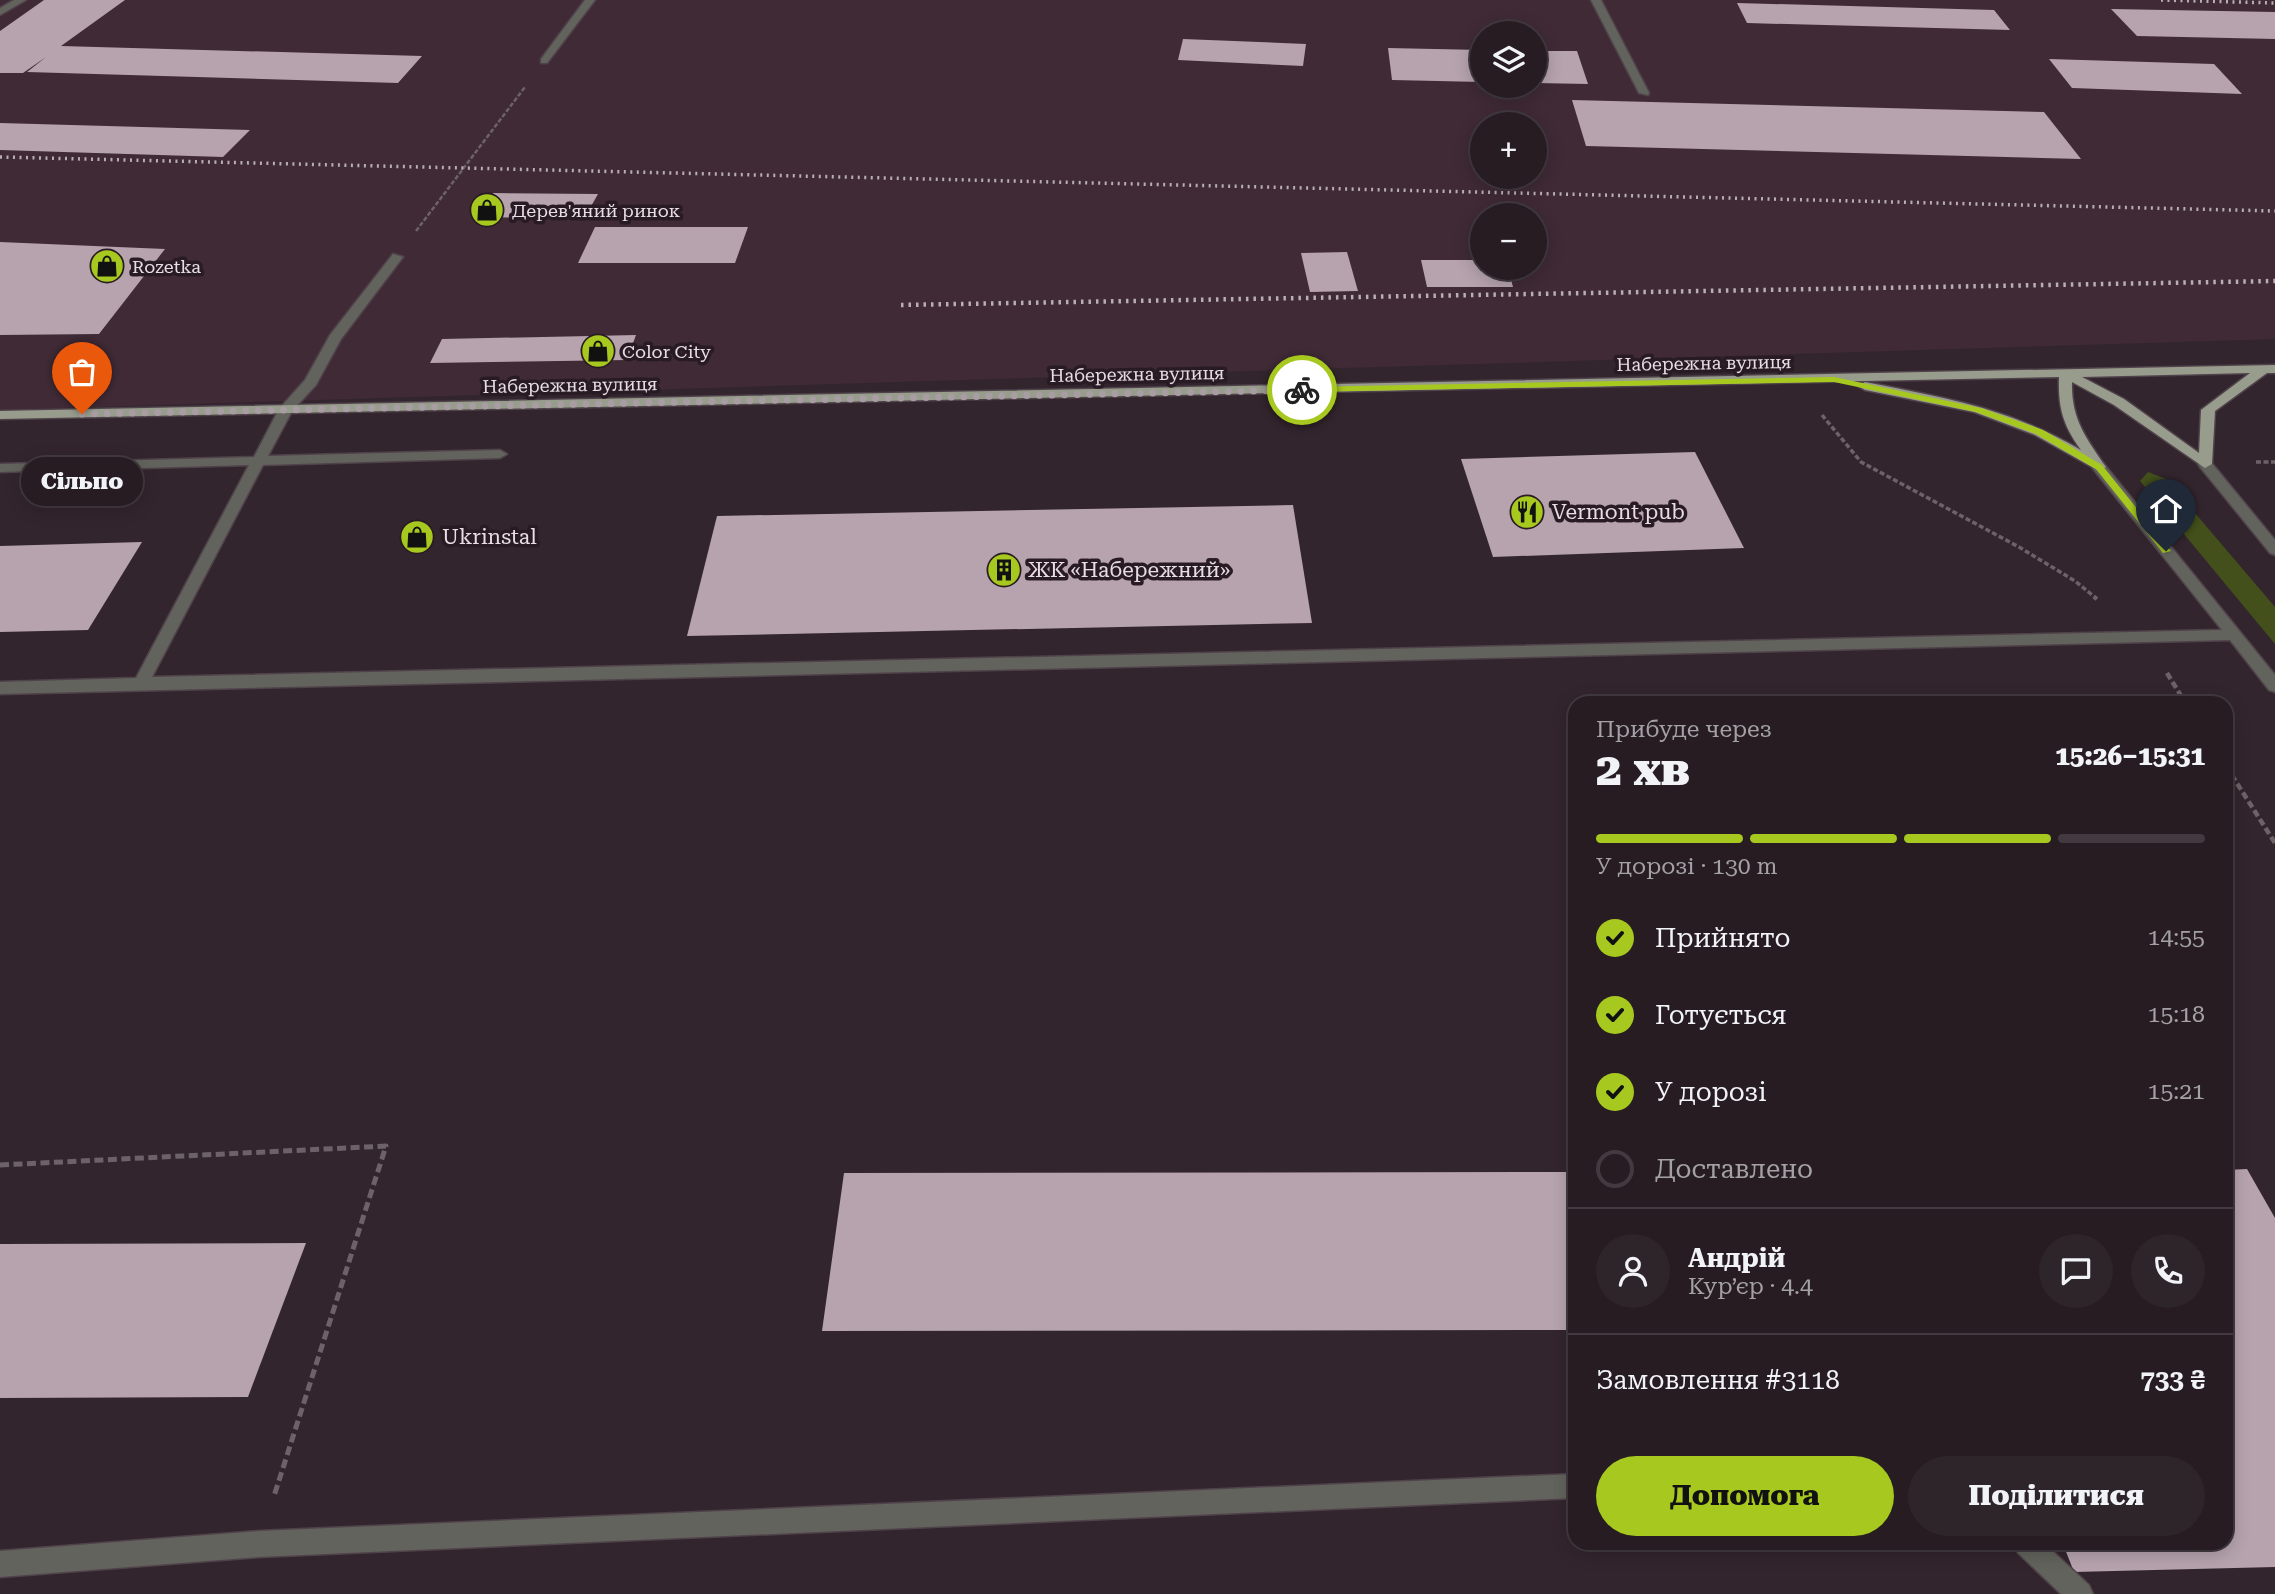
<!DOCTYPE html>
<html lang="uk">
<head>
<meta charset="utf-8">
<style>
  body { margin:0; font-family:"Roboto Serif",serif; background:#2e252a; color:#f1f3f6; height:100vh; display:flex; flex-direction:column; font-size:26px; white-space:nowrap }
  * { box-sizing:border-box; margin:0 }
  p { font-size:23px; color:#a4a1a5 }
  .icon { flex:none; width:38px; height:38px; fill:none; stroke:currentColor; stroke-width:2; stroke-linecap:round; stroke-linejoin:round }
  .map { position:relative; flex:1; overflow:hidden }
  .sheet { position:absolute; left:1568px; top:696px; width:665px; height:854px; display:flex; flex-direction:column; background:#261c22; border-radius:21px; box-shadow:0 4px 18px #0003,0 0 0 2px #423a40 }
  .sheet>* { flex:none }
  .controls { position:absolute; left:1470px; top:21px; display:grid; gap:14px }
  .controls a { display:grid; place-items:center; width:77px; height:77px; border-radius:50%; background:#261c22; box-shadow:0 4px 18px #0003,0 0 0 2px #423a40; font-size:35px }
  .pin { position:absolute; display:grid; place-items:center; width:60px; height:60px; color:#fff; margin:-72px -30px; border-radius:50% 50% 50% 0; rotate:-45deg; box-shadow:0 0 7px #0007 }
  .pin .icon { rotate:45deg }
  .courier { position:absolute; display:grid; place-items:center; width:70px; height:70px; margin:-35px; border:5px solid #a7c81f; border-radius:50%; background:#fff; color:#222; box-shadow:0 2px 9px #0007 }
  .bubble { position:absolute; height:49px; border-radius:24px; background:#261c22; box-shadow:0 4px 18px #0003,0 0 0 2px #423a40; font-size:23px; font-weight:800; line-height:49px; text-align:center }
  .head em { font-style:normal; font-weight:800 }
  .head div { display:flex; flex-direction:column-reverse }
  .head { display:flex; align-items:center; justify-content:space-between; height:119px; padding:0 28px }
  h1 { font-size:46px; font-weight:800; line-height:52px }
  .bar { display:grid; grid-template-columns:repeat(4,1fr); gap:10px 7px; align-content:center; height:84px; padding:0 28px }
  .bar i { height:9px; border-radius:5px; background:#423a40 }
  .bar .on { background:#a7c81f }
  .bar p { grid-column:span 4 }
  .line { display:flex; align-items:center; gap:18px; padding:0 28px; border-top:2px solid #423a40 }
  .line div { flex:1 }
  .round { display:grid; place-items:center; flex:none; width:74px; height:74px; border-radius:37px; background:#2e252a }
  ol { padding:0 28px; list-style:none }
  li { display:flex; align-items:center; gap:21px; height:77px }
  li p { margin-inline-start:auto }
  li .icon { padding:7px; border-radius:50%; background:#a7c81f; color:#111; stroke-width:4 }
  li:last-child { color:#a4a1a5 }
  li i { width:38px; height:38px; border:4px solid #423a40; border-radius:50% }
  .button { display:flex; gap:14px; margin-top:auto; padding:14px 28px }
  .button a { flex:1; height:80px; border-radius:42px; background:#a7c81f; color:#111; font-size:28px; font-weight:800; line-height:80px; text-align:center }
  .button a+a { background:#2e252a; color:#f1f3f6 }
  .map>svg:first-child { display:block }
</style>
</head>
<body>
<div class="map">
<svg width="2275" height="1594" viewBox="0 0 2275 1594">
  <rect width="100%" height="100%" fill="#33252d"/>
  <path fill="#3f2a36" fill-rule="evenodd" d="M0 0H2275V339L0 410ZM1482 33H1535V86H1482ZM1482 124H1535V177H1482ZM1482 215H1535V268H1482Z"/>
  <path fill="#43501b" d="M2148 472 2166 479 2275 607V644L2140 481Z"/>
  <g fill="#b6a3ad">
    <path d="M44 0H125L61 46 422 56 398 83 27 72 46 57 23 73H0V31Z"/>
    <path d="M1737 3 1994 10 2010 30 1747 23Z"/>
    <path d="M2111 9 2275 12V39L2137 36Z"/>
    <path d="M1183 39 1306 44 1303 66 1178 60Z"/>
    <path d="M1388 48 1482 50V82L1392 80Z"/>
    <path d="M1535 51H1577L1588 84 1535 83Z"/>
    <path d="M2049 59 2214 64 2242 94 2072 88Z"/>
    <path d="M1572 100 2044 112 2081 159 1586 146Z"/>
    <path d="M0 123 250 130 223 157 0 150Z"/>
    <path d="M493 193 598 194 584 219 477 217Z"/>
    <path d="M595 227H748L735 263H578Z"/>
    <path d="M0 242 165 249 99 334 0 335Z"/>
    <path d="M1347 252 1358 291 1310 292 1301 253Z"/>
    <path d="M1421 260H1482V268H1508L1513 287H1427Z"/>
    <path d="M636 335 627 360 430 363 442 339Z"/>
    <path d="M1695 452 1744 548 1493 557 1461 459Z"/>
    <path d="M1293 505 1312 623 687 636 717 516Z"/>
    <path d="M142 542 88 630 0 632V546Z"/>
    <path d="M2247 1169 2275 1218V1567L2074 1572 2063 1544H2226V1170Z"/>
    <path d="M1575 1172V1330L822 1331 844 1173Z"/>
    <path d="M306 1243 248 1397 0 1398V1244Z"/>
  </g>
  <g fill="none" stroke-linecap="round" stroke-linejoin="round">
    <g stroke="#50424a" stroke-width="3">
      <g id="minor">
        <path d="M14 0H26L0 15V8Z"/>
        <path d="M585 0H595L547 63H541V59Z"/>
        <path d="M1591 0H1601L1649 93 1648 95 1639 93Z"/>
        <path d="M393 254 403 257 341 339 316 385 292 411 268 456 500 450 507 454 500 458 263 465 152 677 2222 630 2094 470 2092 467 2099 463 2104 464 2275 675V692L2269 690 2230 640 0 694V682L136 678 249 465 0 472V464L254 457 279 409 305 380 330 335Z"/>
        <path d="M2205 460 2210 461 2275 540V555L2270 553 2200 467 2198 464Z"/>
        <path d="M1575 1474V1498L259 1557 0 1577V1551L259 1531Z"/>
        <path d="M2014 1544H2045L2089 1585 2093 1594H2061L2018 1553Z"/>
      </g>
    </g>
    <g stroke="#50424a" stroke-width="3">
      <path id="major" d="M2275 365V373H2267L2215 411 2212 464 2205 468 2114 405 2072 382C2071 419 2086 438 2106 467L2099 471 2035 435 1974 412 1865 390 1858 386 1865 382C1946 398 2009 408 2081 450 2063 425 2058 408 2059 377L0 419V411ZM2250 373 2201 410 2199 453 2124 399 2082 377Z"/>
    </g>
    <path stroke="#6e6269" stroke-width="2.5" stroke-dasharray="4.5 2" stroke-linecap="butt" d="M416 231 525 87"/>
    <g stroke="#6e6269" stroke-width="3.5" stroke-dasharray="5 2.5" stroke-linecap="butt">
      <path d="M1822 415 1861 462 2019 547 2075 581 2096 598"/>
      <path d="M2256 462H2275"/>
    </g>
    <g stroke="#6e6269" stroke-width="4.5" stroke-dasharray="7 3.5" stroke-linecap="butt">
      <path d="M2094 597 2097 599"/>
      <path d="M2167 673 2186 704"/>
      <path d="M2226 766 2275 843"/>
    </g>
    <path stroke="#6e6269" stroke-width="5" stroke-dasharray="9 4.5" stroke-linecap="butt" d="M0 1165 386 1146 274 1496"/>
    <use href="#minor" fill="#61635c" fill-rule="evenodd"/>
    <use href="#major" fill="#979c8d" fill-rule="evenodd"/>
    <g stroke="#b9aeb4" stroke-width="3.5" stroke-dasharray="2 4.5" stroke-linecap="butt">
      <path d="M2161 0 2275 3"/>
      <path d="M0 157 2275 211"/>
    </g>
    <path stroke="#b9aeb4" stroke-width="4.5" stroke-dasharray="2.5 5" stroke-linecap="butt" d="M901 305 2275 281"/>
  </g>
  <path fill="#a7c81f" d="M1834 377 1981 408 2043 430 2102 465 2171 551 2163 553 2096 469 2036 434 1976 412 1834 382 1302 392 1298 390 1302 387Z"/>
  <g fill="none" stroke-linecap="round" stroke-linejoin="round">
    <path stroke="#a89da3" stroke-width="7" stroke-dasharray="0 12.6" d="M82 414 1302 390"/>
  </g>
  <defs>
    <g id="shop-disc" transform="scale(1.75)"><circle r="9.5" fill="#a7c81f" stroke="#291b23"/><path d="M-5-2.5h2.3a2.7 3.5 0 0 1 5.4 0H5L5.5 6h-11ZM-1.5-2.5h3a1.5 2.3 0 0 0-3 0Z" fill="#111"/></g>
    <g id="restaurant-disc" transform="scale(1.75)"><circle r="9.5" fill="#a7c81f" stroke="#291b23"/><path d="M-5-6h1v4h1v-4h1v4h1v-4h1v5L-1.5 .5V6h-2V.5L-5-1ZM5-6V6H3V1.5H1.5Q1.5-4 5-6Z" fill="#111"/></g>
    <g id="building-disc" transform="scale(1.75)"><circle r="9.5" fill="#a7c81f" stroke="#291b23"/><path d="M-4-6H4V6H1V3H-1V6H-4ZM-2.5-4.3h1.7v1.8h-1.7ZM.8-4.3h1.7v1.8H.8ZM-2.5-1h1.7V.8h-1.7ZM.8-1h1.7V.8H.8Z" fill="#111"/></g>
  </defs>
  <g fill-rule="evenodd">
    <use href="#shop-disc" x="487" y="210"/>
    <use href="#shop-disc" x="107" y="266"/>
    <use href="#shop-disc" x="598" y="351"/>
    <use href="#restaurant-disc" x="1527" y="512"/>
    <use href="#shop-disc" x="417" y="537"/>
    <use href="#building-disc" x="1004" y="570"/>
  </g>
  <g text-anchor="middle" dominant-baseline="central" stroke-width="7" stroke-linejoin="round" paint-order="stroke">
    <g font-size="18" fill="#e7dde2" stroke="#291b23" text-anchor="start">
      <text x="512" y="210">Дерев'яний ринок</text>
      <text x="132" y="266">Rozetka</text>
      <text x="622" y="351">Color City</text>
    </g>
    <g font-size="18" fill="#e7dde2" stroke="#291b23">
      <text transform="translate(1704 363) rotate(-1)">Набережна вулиця</text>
      <text transform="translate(1137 374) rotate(-1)">Набережна вулиця</text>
      <text transform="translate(570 385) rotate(-1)">Набережна вулиця</text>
    </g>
    <g font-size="21" fill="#e7dde2" stroke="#291b23" text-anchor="start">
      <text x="1552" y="512">Vermont pub</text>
      <text x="442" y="537">Ukrinstal</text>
      <text x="1028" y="570">ЖК «Набережний»</text>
    </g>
  </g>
</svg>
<div class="controls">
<a><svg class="icon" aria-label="layers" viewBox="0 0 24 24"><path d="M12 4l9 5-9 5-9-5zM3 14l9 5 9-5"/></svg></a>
<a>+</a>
<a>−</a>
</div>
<div class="pin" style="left:82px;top:414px;background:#ea580c"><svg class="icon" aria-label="bag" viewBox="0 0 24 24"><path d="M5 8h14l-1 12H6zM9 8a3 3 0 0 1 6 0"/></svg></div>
<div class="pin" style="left:2166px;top:551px;background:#1f2937"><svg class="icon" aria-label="home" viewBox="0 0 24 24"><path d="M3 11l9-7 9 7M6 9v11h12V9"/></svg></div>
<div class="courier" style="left:1302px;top:390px"><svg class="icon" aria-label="bike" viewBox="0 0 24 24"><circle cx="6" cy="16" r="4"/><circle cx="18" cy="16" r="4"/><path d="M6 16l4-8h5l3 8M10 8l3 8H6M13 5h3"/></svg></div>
<div class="bubble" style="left:21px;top:457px;width:122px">Сільпо</div>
<section class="sheet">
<div class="head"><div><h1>2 хв</h1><p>Прибуде через</p></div><em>15:26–15:31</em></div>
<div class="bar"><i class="on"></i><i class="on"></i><i class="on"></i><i></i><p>У дорозі · 130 m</p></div>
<ol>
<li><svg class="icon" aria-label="check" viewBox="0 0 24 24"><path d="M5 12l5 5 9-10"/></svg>Прийнято<p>14:55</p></li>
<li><svg class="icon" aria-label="check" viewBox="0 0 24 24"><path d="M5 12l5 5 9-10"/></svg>Готується<p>15:18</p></li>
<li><svg class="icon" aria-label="check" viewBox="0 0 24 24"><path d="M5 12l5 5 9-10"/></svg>У дорозі<p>15:21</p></li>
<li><i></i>Доставлено</li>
</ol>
<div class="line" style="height:126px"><a class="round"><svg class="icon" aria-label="person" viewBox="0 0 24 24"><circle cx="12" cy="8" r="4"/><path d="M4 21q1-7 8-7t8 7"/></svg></a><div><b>Андрій</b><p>Кур’єр · 4.4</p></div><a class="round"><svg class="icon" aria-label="chat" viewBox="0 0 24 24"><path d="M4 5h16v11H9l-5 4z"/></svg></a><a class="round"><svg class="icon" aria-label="phone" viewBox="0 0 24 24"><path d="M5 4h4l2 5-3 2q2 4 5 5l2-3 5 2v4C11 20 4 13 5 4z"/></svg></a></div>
<div class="line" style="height:91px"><div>Замовлення #3118</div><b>733 ₴</b></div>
<div class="button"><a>Допомога</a><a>Поділитися</a></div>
</section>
</div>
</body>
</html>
